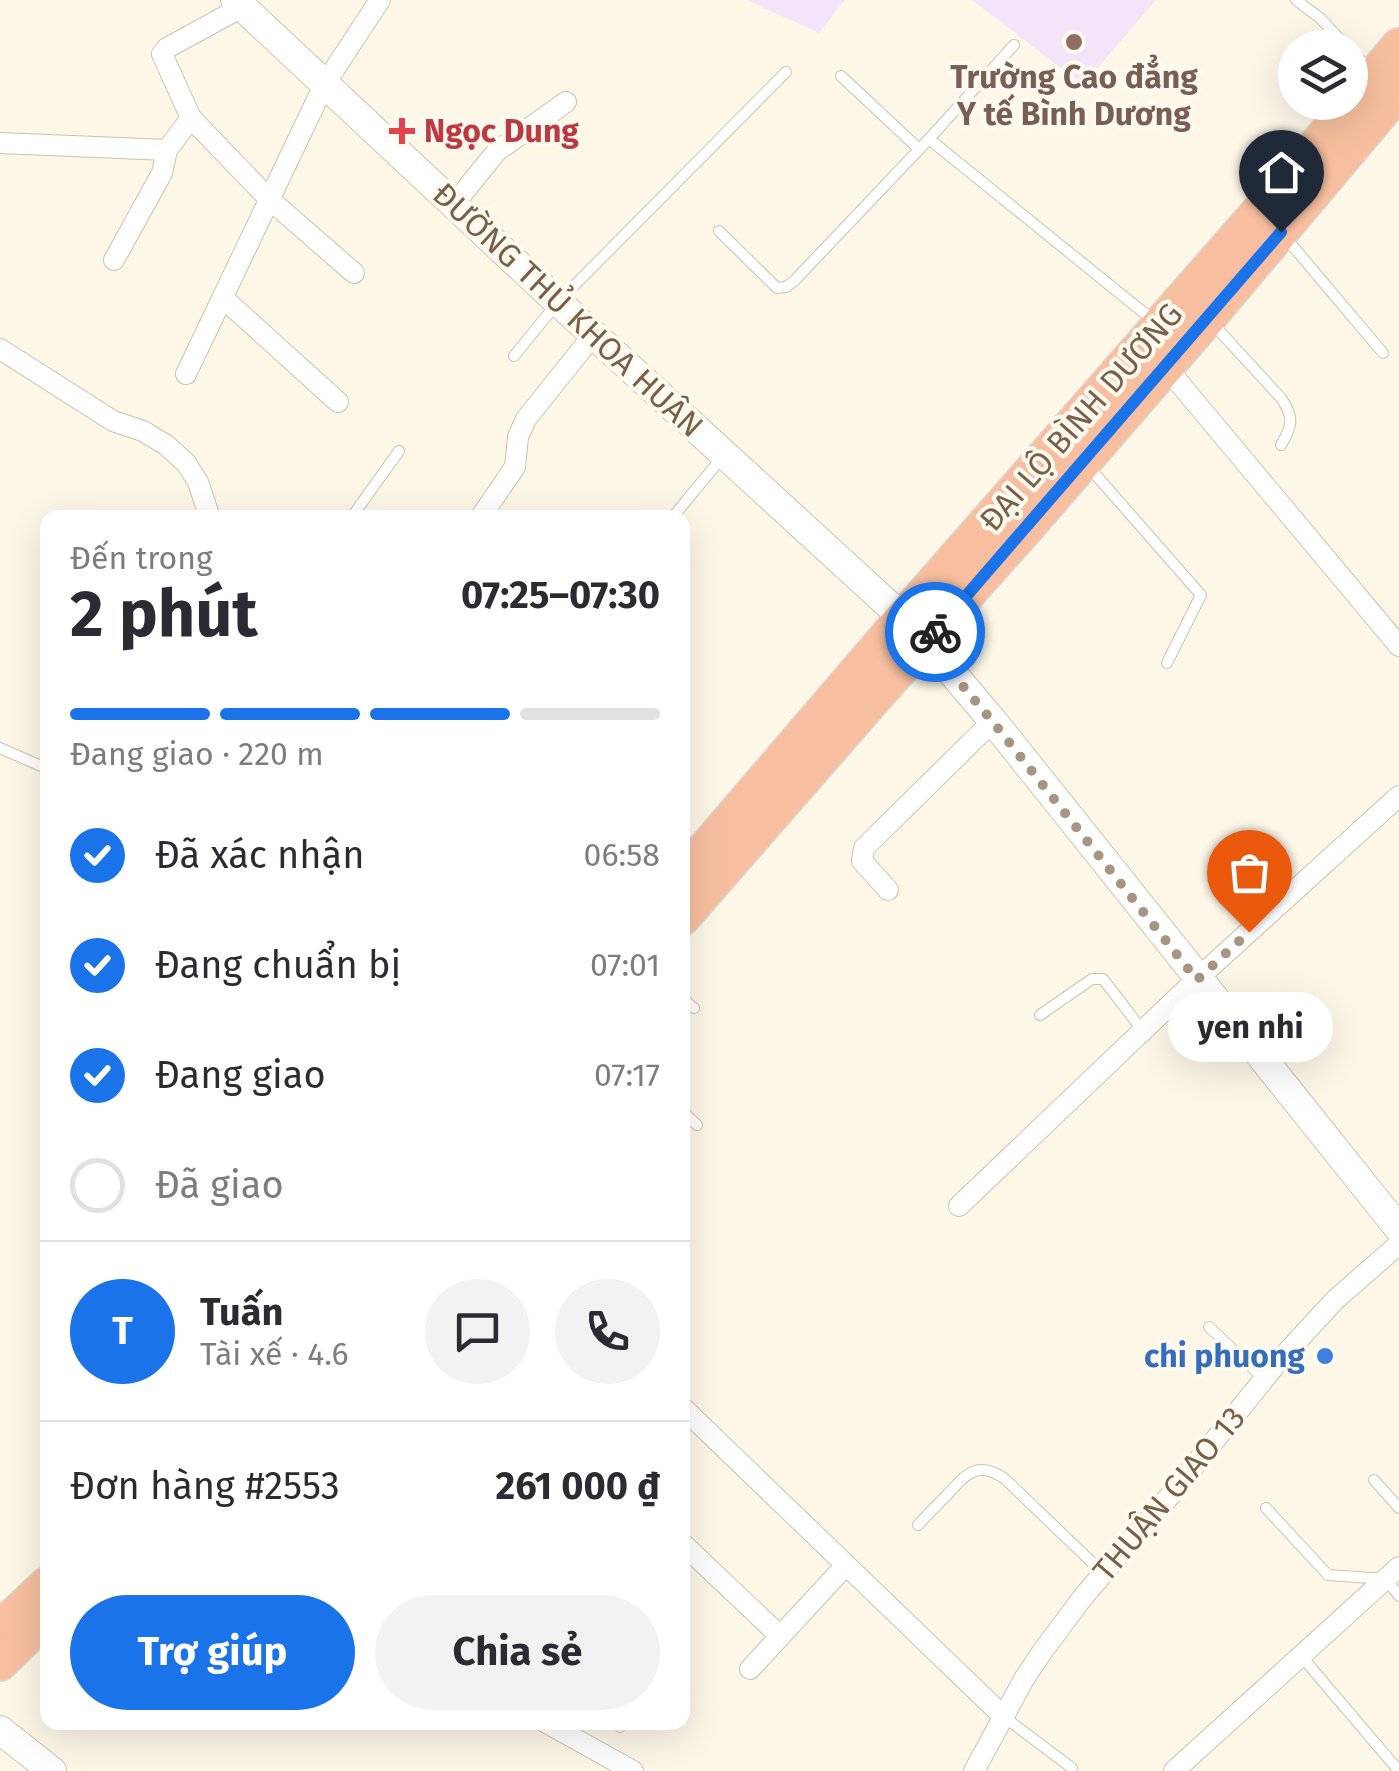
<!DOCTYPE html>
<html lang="vi">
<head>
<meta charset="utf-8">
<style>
  body { margin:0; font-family:"Fira Sans",sans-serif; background:#f2f2f3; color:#2b2b33; height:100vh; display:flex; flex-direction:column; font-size:38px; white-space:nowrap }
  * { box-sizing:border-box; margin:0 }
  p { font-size:32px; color:#7c7c81 }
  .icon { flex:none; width:55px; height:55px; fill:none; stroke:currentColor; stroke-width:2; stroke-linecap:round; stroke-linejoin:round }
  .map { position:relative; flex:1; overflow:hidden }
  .drawer { position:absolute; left:40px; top:510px; width:650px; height:1220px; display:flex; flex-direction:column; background:#fff; border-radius:20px; box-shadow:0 10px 40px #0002 }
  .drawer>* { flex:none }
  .buttons { position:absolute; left:1278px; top:30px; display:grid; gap:20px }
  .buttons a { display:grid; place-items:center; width:90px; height:90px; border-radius:50%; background:#fff; box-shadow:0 10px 40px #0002; font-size:50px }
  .pin { position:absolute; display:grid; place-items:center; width:85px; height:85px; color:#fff; margin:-102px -42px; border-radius:50% 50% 50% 0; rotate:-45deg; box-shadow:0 0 10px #0007 }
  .pin .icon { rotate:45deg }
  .courier { position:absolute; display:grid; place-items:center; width:100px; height:100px; margin:-50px; border:8px solid #1a73e8; border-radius:50%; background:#fff; color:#222; box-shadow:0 2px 12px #0007 }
  .bubble { position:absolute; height:70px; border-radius:35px; background:#fff; box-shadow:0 10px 40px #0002; font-size:32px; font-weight:700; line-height:70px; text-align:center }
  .head em { font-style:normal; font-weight:700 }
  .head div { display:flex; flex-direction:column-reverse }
  .head { display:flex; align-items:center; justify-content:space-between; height:170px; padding:0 30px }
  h1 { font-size:65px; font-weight:700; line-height:75px }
  .bar { display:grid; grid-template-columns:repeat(4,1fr); gap:15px 10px; align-content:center; height:120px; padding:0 30px }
  .bar i { height:12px; border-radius:8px; background:#e1e1e2 }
  .bar .active { background:#1a73e8 }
  .bar p { grid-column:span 4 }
  .line { display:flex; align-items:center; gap:25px; padding:0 30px; border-top:2px solid #e1e1e2 }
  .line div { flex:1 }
  .round { display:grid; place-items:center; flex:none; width:105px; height:105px; border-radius:52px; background:#f2f2f3 }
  ol { padding:0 30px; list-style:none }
  li { display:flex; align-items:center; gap:30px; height:110px }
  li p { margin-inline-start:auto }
  li .icon { padding:10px; border-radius:50%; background:#1a73e8; color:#fff; stroke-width:4 }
  li:last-child { color:#7c7c81 }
  li i { width:55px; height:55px; border:5px solid #e1e1e2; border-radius:50% }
  .button { display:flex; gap:20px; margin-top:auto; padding:20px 30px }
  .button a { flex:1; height:115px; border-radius:60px; background:#1a73e8; color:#fff; font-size:40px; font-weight:700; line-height:115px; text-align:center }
  .button a+a { background:#f2f2f3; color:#2b2b33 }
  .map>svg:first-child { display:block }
</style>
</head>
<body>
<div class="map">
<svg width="1399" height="1771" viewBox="0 0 1399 1771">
  <rect width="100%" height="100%" fill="#fdf7e8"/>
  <g fill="#f4e4f9">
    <path d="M747 0H845L819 33Z"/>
    <path d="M972 0H1156L1083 85Z"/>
  </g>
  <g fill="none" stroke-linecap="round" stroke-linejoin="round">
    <g stroke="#cfc0ad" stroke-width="12">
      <g id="lane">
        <path d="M1296 0 1320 18 1348 48"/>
        <path d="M1350 49 1371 71"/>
        <path d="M841 76 919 149"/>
        <path d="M929 139 1154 321"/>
        <path d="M719 231 777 288 786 287 794 281 929 139 1014 45"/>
        <path d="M1285 237 1383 353"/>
        <path d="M1212 323 1281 398C1294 417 1293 425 1281 445"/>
        <path d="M514 356 558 302 786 72"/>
        <path d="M1088 466 1201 595 1167 663"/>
        <path d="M351 518 399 451"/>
        <path d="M672 518 724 455"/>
        <path d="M0 748 48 769"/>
        <path d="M682 998 694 1008"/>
        <path d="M1040 1015 1092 979H1103L1143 1031"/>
        <path d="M682 1111 697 1125"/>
        <path d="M1209 1327 1264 1379"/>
        <path d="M1374 1480 1399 1508"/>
        <path d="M1266 1508 1328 1575 1386 1579 1399 1596"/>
        <path d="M918 1525C928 1514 938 1504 948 1494 966 1474 978 1460 1005 1479L1103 1573"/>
        <path d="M1302 1657 1399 1771"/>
        <path d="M1004 1717 1072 1768"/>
        <path d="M615 1722 620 1727"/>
      </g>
    </g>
    <g stroke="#cfc0ad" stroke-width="22">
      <g id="street">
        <path d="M191 118 269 199 354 273"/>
        <path d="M0 143 167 150 191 118 162 54 167 48 242 7"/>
        <path d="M454 204 497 151 566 102"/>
        <path d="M114 260 162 173 167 150"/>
        <path d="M223 298 338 402"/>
        <path d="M0 349 113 421 143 431 166 445 186 463 198 482 210 518"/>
        <path d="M1165 366 1399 646"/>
        <path d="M186 374 324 85 380 0"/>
        <path d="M480 518 515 467 518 437 526 419 594 334"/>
        <path d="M888 890 862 861 864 848 993 721"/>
        <path d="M959 1206 1197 979 1399 796"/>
        <path d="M682 1407 1004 1717"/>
        <path d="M682 1543 780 1636"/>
        <path d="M750 1669 846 1565"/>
        <path d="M545 1722 633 1771"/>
        <path d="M974 1771 1024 1679 1042 1652 1083 1597 1173 1492 1277 1363 1335 1300 1399 1244"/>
        <path d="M1174 1771 1399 1567"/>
      </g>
    </g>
    <g stroke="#d2c1ab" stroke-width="30">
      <g id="secondary">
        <path d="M235 0 558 302 903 618"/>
        <path d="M926 642 993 721 1399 1229"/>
        <path d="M0 1730 52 1771"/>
      </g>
    </g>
    <g stroke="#dcd6d0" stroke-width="38">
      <g id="highway">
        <path d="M682 876 903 618 1306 158 1399 46"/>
        <path d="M682 918 875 697 1027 527 1207 319 1399 91"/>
        <path d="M4 1625 48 1584"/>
        <path d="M0 1663 48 1616"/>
      </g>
    </g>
    <use href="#lane" stroke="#fff" stroke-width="10"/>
    <use href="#street" stroke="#fff" stroke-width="20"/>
    <use href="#secondary" stroke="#fff" stroke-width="28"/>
    <use href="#highway" stroke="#f7bf9f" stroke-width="35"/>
  </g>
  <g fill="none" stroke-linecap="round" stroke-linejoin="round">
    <path stroke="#a79582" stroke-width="10" stroke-dasharray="0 18" d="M935 632 926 642 993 722 1197 980 1249 932"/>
    <path stroke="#1a73e8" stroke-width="12" d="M935 632 1281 232"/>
  </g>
  <circle fill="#8d6e63" stroke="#fffaef" stroke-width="4" cx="1074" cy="42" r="10"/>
  <path fill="#e0444e" stroke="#fffaef" stroke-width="4" d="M397 116h10v10h10v10h-10v10h-10v-10h-10v-10h10z"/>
  <circle fill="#3f7fe0" stroke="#fffaef" stroke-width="4" cx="1325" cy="1356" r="10"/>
  <g text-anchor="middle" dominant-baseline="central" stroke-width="8" stroke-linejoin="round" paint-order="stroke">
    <g font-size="32" font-weight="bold" fill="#785e54" stroke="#fffaef">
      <text x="1074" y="77">Trường Cao đẳng<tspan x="1074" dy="37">Y tế Bình Dương</tspan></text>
    </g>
    <g font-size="32" font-weight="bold" fill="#be3a42" stroke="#fffaef" text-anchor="start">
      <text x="424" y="131">Ngọc Dung</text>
    </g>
    <g font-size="32" fill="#78604b" stroke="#fffaef">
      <text transform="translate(568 310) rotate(43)">ĐƯỜNG THỦ KHOA HUÂN</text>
      <text transform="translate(1081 417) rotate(-49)">ĐẠI LỘ BÌNH DƯƠNG</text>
      <text transform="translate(1169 1494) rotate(-50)">THUẬN GIAO 13</text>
    </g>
    <g font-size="32" font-weight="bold" fill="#366cbe" stroke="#fffaef" text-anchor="end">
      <text x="1305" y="1356">chi phuong</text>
    </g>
  </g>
</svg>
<div class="buttons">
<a><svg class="icon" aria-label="layers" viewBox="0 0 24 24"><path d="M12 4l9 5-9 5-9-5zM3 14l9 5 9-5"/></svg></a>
</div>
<div class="pin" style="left:1249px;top:932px;background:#ea580c"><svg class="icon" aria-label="bag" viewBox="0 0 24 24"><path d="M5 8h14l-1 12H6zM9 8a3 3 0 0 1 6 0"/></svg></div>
<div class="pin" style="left:1281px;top:232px;background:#1f2937"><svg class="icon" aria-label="home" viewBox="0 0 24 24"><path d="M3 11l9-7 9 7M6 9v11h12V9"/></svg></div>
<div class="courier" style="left:935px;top:632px"><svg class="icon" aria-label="bike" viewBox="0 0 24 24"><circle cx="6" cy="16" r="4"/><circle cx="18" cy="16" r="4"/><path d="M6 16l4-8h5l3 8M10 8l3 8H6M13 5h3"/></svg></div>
<div class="bubble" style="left:1168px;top:992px;width:165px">yen nhi</div>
<section class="drawer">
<div class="head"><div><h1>2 phút</h1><p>Đến trong</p></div><em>07:25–07:30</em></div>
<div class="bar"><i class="active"></i><i class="active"></i><i class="active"></i><i></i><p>Đang giao · 220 m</p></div>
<ol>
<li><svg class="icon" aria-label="check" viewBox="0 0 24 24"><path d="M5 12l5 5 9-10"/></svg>Đã xác nhận<p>06:58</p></li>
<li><svg class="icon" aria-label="check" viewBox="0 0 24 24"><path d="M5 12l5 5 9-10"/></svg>Đang chuẩn bị<p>07:01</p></li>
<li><svg class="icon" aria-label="check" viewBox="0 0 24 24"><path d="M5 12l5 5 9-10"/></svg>Đang giao<p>07:17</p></li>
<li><i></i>Đã giao</li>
</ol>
<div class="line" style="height:180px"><b class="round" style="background:#1a73e8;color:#fff">T</b><div><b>Tuấn</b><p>Tài xế · 4.6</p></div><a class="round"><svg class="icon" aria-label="chat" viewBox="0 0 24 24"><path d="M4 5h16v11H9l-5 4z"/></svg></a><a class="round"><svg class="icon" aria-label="phone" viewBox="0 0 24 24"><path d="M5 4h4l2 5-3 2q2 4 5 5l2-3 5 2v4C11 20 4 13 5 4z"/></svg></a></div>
<div class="line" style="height:130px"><div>Đơn hàng #2553</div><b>261 000 ₫</b></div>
<div class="button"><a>Trợ giúp</a><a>Chia sẻ</a></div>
</section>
</div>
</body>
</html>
